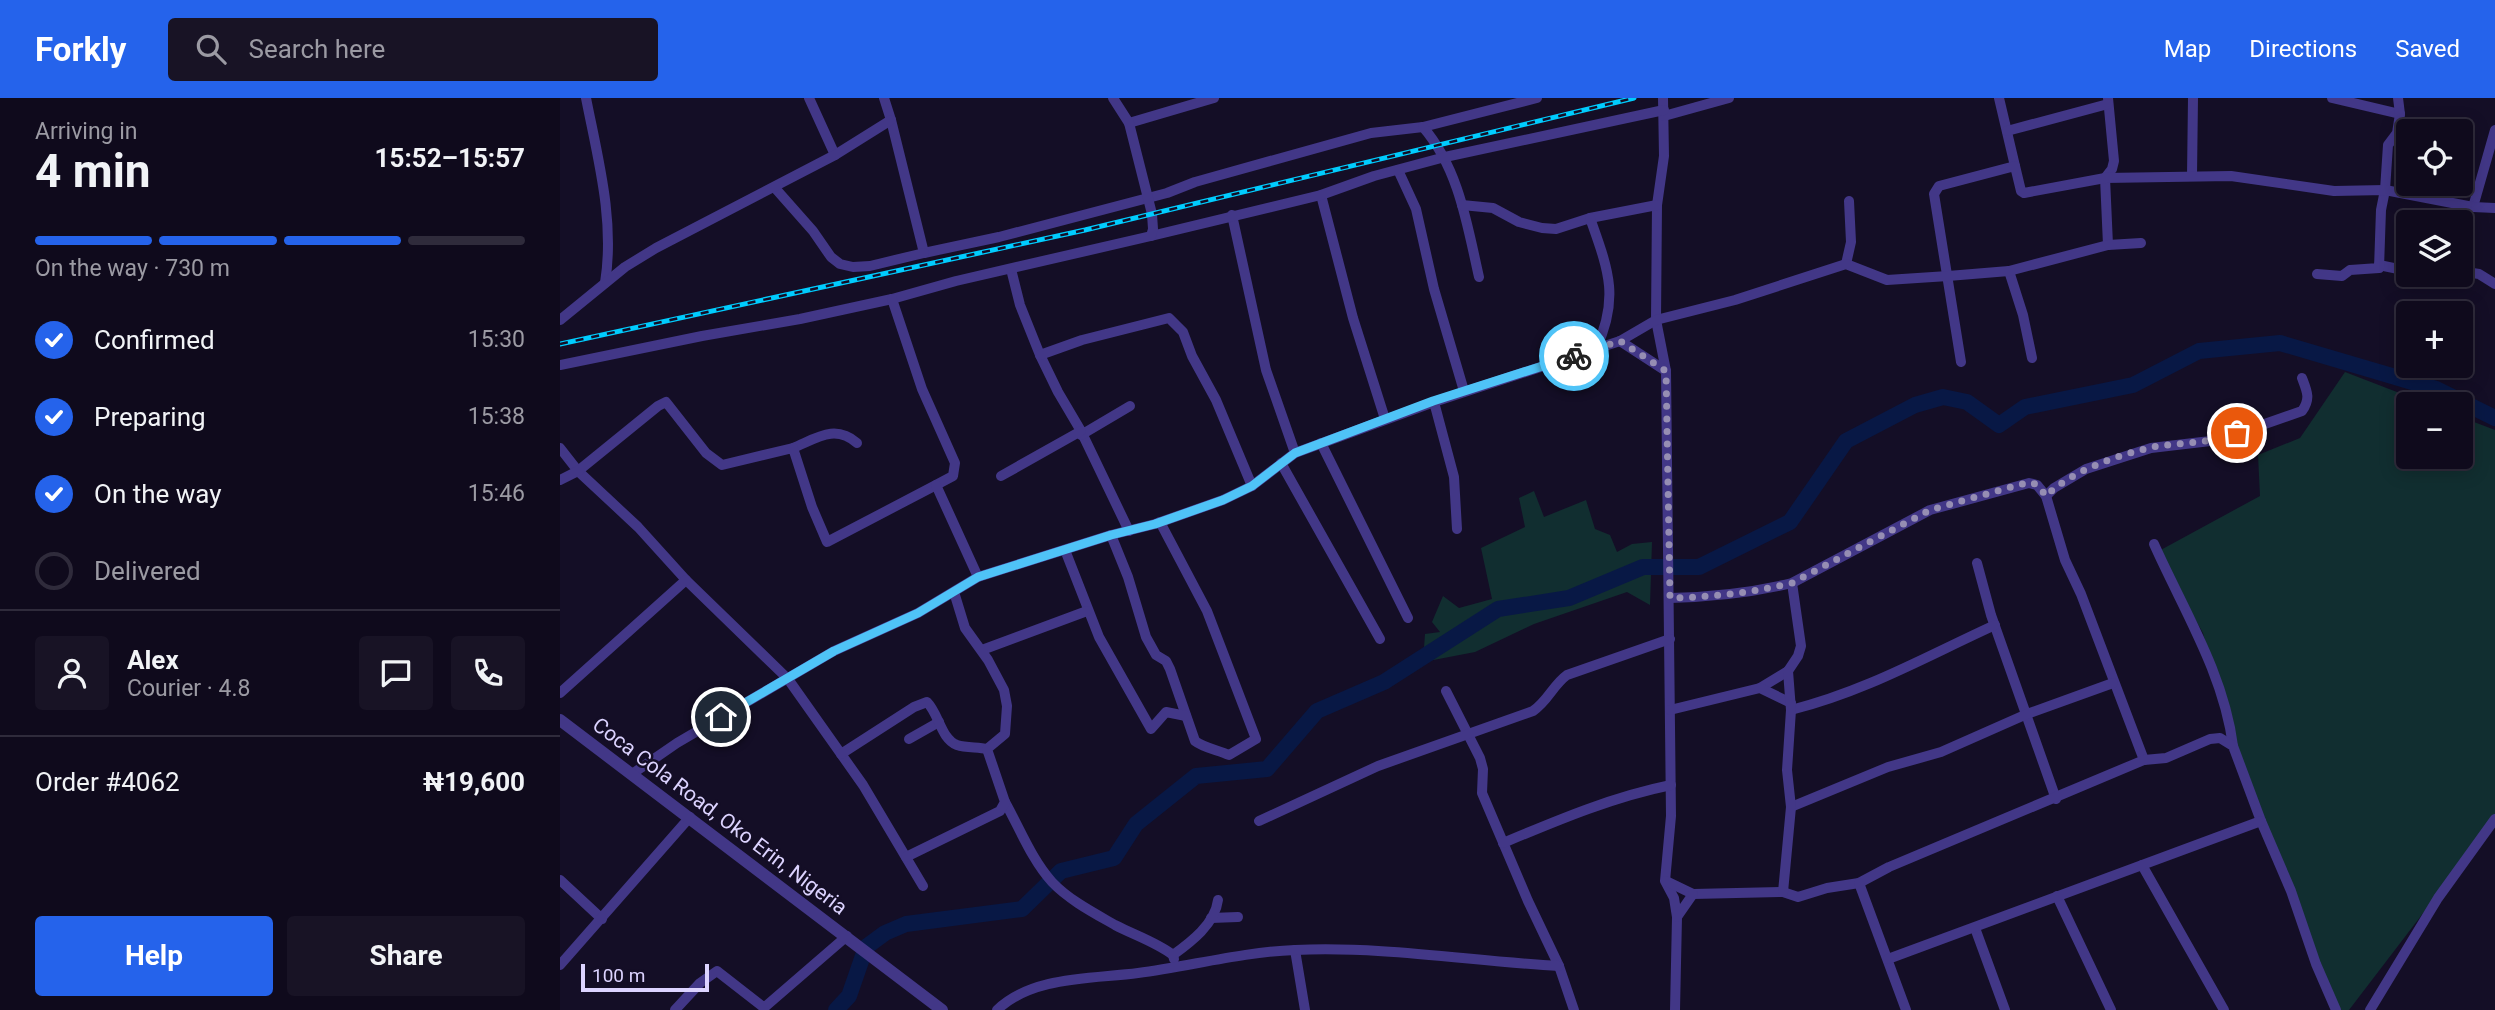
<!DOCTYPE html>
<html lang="en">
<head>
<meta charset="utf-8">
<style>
  body { margin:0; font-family:Roboto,sans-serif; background:#181325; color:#f1f3f6; height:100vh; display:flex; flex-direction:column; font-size:26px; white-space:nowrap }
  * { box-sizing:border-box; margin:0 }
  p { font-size:23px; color:#9b9aa3 }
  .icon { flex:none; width:38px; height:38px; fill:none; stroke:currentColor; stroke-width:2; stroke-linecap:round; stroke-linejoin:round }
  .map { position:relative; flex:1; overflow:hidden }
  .panel { display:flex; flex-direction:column; background:#0f0a1c; width:560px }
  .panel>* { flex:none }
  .fabs { position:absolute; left:1836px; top:21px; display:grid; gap:14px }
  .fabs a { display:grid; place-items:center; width:77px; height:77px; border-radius:7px; background:#0f0a1c; box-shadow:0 4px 18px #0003,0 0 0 2px #2f2b3b; font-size:35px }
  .scale { position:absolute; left:21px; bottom:18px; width:128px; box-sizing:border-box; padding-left:7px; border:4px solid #dcd3ff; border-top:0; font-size:19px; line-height:24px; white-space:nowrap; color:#dcd3ff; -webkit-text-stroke:5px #140e26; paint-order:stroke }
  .pin { position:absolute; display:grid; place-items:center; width:60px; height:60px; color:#fff; margin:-30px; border:4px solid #fff; border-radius:50%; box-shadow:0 2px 7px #0007 }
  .courier { position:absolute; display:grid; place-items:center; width:70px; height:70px; margin:-35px; border:5px solid #4fc3f7; border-radius:50%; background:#fff; color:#222; box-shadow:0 2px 9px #0007 }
  .headline em { font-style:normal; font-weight:700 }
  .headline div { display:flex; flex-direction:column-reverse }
  .headline { display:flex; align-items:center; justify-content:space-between; height:119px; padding:0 35px }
  h1 { font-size:46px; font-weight:700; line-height:52px }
  .bar { display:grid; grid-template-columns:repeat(4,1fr); gap:10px 7px; align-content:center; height:84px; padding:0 35px }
  .bar i { height:9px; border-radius:5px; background:#2f2b3b }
  .bar .selected { background:#2563eb }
  .bar p { grid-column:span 4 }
  .line { display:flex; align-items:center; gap:18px; padding:0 35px; border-top:2px solid #2f2b3b }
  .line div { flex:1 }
  .round { display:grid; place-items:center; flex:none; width:74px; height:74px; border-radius:7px; background:#181325 }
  ol { padding:0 35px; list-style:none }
  li { display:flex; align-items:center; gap:21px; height:77px }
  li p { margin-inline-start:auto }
  li .icon { padding:7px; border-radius:50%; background:#2563eb; color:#fff; stroke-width:4 }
  li:last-child { color:#9b9aa3 }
  li i { width:38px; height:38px; border:4px solid #2f2b3b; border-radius:50% }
  .action { display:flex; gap:14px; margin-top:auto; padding:14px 35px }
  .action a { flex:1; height:80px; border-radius:7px; background:#2563eb; color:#fff; font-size:28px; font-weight:700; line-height:80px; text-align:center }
  .action a+a { background:#181325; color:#f1f3f6 }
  header { display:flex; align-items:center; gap:42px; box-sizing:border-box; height:98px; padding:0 35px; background:#2563eb; color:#fff }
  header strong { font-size:33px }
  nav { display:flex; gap:38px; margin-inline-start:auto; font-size:24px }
  .search { width:490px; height:63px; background:#181325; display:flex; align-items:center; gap:18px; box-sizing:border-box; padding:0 24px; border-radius:7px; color:#9b9aa3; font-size:26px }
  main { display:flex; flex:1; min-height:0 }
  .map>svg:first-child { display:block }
</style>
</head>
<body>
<header>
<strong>Forkly</strong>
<div class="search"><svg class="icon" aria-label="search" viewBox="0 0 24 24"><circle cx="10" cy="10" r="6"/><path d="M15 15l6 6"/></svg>Search here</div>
<nav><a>Map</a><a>Directions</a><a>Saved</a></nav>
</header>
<main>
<section class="panel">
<div class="headline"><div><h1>4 min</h1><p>Arriving in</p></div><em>15:52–15:57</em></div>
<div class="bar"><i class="selected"></i><i class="selected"></i><i class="selected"></i><i></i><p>On the way · 730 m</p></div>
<ol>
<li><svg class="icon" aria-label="check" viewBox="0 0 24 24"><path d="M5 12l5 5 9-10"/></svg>Confirmed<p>15:30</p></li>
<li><svg class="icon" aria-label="check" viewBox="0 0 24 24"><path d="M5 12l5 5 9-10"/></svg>Preparing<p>15:38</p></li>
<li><svg class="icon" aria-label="check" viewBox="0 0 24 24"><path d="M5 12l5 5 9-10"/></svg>On the way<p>15:46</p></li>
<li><i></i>Delivered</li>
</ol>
<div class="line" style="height:126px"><a class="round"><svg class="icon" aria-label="person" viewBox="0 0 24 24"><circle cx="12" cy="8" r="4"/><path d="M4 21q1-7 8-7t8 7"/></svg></a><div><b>Alex</b><p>Courier · 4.8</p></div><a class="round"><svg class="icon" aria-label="chat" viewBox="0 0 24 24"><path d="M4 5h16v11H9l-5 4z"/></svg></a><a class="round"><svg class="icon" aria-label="phone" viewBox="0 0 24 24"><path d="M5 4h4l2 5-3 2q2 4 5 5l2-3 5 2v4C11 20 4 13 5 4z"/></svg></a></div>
<div class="line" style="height:91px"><div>Order #4062</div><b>₦19,600</b></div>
<div class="action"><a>Help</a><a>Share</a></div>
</section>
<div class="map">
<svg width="1935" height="912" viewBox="0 0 1935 912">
  <rect width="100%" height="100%" fill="#140e26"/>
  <g fill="#112e30">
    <path d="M1785 274 1868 306H1848V359H1900L1901 319 1935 332V721L1789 912H1778L1673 648 1643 535 1597 454 1700 398 1698 357 1740 340Z"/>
    <path d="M974 393 984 419 1026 402 1035 431 1050 437 1057 454 1072 446 1092 444 1090 507 1067 494 974 526 915 554 863 564 865 536 880 534 872 524 883 498 899 510 932 501 921 450 965 429 959 400Z"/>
  </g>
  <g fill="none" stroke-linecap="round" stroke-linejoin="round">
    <path stroke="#081845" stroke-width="16" d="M276 912 289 898 306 849 325 835 346 826 462 811 501 773 554 760 576 726 636 678 707 671 757 613 824 584 938 511 1009 500 1083 469H1139L1230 424 1286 343 1355 307 1383 299 1407 304 1439 327 1465 309 1573 287 1639 253 1720 245 1876 291 1935 320"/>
    <g stroke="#423787" stroke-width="10">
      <path d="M26 0C38 61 55 123 45 185"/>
      <path d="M249 0 275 57"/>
      <path d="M324 0 331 22 364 155 439 139 607 95 635 84 811 35 863 29 977 0"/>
      <path d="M1103 0 1104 58 1097 107 1096 222 1106 273 1111 718 1105 783 1114 800 1117 819 1115 912"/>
      <path d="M1439 0 1455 68"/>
      <path d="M1548 0 1554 63 1552 71 1545 80 1548 147"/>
      <path d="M1772 0 1840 16"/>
      <path d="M1104 18 1169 0"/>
      <path d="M569 25 654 0"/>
      <path d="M863 29C899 71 907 126 919 179"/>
      <path d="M1447 33 1548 6"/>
      <path d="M838 72 856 111 874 191 904 293"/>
      <path d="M1632 78 1633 0"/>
      <path d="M215 90 253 133 271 159 280 166 293 169 310 168 364 155"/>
      <path d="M761 97 793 220 825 321"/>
      <path d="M902 107 933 110 959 124 982 130 996 131 1030 120 1097 107"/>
      <path d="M1913 109 1935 32"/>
      <path d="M672 117 706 272 735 355"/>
      <path d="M1030 120C1048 171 1060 199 1036 251"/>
      <path d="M591 138 761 97 814 78 885 59 1104 12"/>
      <path d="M1286 166 1291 144 1289 103"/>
      <path d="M1819 167 1848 173"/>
      <path d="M451 171 460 207 480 257 498 294 521 333 569 433"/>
      <path d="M1449 173 1463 217 1472 260"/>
      <path d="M1900 173 1919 176 1935 186"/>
      <path d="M1757 176 1782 178 1790 172 1819 170 1821 112 1825 92 1828 47 1837 35 1840 16 1838 0"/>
      <path d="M0 222 65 169 96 150 275 57 331 22"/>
      <path d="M1060 243 1106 273"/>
      <path d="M480 257 522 242 609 220 623 234 632 258 656 302 692 388"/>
      <path d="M1401 264 1374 96 1379 88 1455 68 1461 93 1464 95 1545 80 1671 78 1774 93 1825 92 1913 109 1935 110"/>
      <path d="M0 267 142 238 240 221 332 201 396 183 591 138 593 131 592 116 569 25 553 0"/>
      <path d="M874 304 894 379 897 431"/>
      <path d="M521 337 570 308"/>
      <path d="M761 345 848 520"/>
      <path d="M0 350 18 373 78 429 126 482 228 581 303 687 363 788"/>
      <path d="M233 350C257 340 275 326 297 345"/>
      <path d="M721 365 820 541"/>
      <path d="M441 378 521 333"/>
      <path d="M0 382 18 373 98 308 106 304 146 355 162 367 233 350 252 409 267 444 376 387 393 378 395 365 362 291 332 201"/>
      <path d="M376 387 418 479"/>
      <path d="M1486 398 1494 390 1526 371 1591 350 1659 342 1742 313C1751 301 1747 293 1742 280"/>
      <path d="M551 437 568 479 586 539 596 557 606 563 610 571 635 643C644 650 658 652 669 657L696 641 647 513 600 424"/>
      <path d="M1594 446C1623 511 1664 576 1673 648"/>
      <path d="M505 452 539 539 591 631 606 614 626 618"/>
      <path d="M1417 465 1431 517 1496 701"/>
      <path d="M1110 500C1152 499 1191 495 1232 485L1370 412 1469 385 1477 387 1486 398 1505 462 1521 496 1584 662"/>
      <path d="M422 552 527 513"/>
      <path d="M1200 590 1228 573"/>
      <path d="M886 593 920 660 923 671 922 695 968 803 999 868 1014 912"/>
      <path d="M0 595 126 482"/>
      <path d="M1110 612 1200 590 1231 605"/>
      <path d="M1231 612C1306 593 1365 559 1435 527"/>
      <path d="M349 641 379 624"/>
      <path d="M281 656 354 609 367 604C379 616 381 641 397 647 406 650 418 649 427 651"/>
      <path d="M72 676 117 645 274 553 358 515 418 479 551 437 595 426 663 402 692 388 735 355 874 304 1060 243 1096 222 1175 202 1286 166 1327 182 1388 178 1449 173 1548 147 1581 145"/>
      <path d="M445 704C460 731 472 762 492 784 509 802 534 815 555 827 574 837 596 844 613 857"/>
      <path d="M1231 709 1328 669 1381 654 1467 616 1553 585"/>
      <path d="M699 723 818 668 973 613C988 603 993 587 1007 577L1110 541"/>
      <path d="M943 745C998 722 1052 699 1111 687"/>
      <path d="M346 759 440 713 445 704 427 651 445 636 447 608 444 592 428 562 405 530 394 494"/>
      <path d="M1582 767 1664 912"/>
      <path d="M0 782 42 821"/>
      <path d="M1106 783 1133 796 1223 794 1238 799 1267 790 1299 785 1329 769 1584 662 1606 660 1650 641 1660 640 1673 648 1701 723 1731 793 1756 866 1776 912"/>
      <path d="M1299 785 1346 912"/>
      <path d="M1223 794 1231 709 1227 672 1231 612 1228 573 1238 558 1241 548 1232 485"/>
      <path d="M1497 798 1551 912"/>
      <path d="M1117 819 1133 796"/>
      <path d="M651 820 678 819"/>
      <path d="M1415 830 1445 912"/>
      <path d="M735 852 745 912"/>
      <path d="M614 861 613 857C631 844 655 826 658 802"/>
      <path d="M1328 861 1701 723"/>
      <path d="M0 867 130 719"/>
      <path d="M115 912 140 885 157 873 202 908H206L287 838"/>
      <path d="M437 912C472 878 532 881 578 875 631 868 682 854 735 852 824 848 911 863 999 868"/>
      <path d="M1810 912 1878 800 1935 721"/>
    </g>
    <path stroke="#423787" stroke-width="12" d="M0 622 382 912"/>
    <g stroke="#00ccfe" stroke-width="5">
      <path id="rail" d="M0 246 525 132 1074 0"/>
    </g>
    <use href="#rail" stroke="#140e26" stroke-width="2.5" stroke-dasharray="8" stroke-linecap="butt"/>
  </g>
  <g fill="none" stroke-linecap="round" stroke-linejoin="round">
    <path stroke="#968eb3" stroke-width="7" stroke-dasharray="0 12.6" d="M1014 258 1060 243 1106 273 1110 500C1152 499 1191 495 1232 485L1370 412 1469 384 1478 387 1486 398C1511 373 1558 357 1593 349 1621 344 1650 346 1677 335"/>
    <path stroke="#4fc3f7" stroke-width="9" d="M161 619 274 553 358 515 418 479 551 437 595 426 663 402 692 388 735 355 873 303 1014 258"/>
  </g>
  <g text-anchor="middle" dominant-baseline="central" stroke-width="5" stroke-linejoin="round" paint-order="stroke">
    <g font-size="21" fill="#dcd3ff" stroke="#140e26">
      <text transform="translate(160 718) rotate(37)">Coca Cola Road, Oko Erin, Nigeria</text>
    </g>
  </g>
</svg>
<div class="fabs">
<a><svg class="icon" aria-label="locate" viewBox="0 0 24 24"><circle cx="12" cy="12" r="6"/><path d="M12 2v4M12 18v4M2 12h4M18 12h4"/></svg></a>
<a><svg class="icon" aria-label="layers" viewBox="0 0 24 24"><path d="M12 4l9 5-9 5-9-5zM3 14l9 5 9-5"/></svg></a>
<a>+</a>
<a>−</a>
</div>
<div class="scale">100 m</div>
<div class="pin" style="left:1677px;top:335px;background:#ea580c"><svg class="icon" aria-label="bag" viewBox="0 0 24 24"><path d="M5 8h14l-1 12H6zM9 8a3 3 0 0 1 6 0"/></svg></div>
<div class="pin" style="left:161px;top:619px;background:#1f2937"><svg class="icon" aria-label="home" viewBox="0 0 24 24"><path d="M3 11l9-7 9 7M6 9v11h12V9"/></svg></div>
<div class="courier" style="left:1014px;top:258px"><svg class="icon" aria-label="bike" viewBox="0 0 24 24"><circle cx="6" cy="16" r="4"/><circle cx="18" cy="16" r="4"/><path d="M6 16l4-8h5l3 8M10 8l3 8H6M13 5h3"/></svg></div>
</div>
</main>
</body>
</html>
